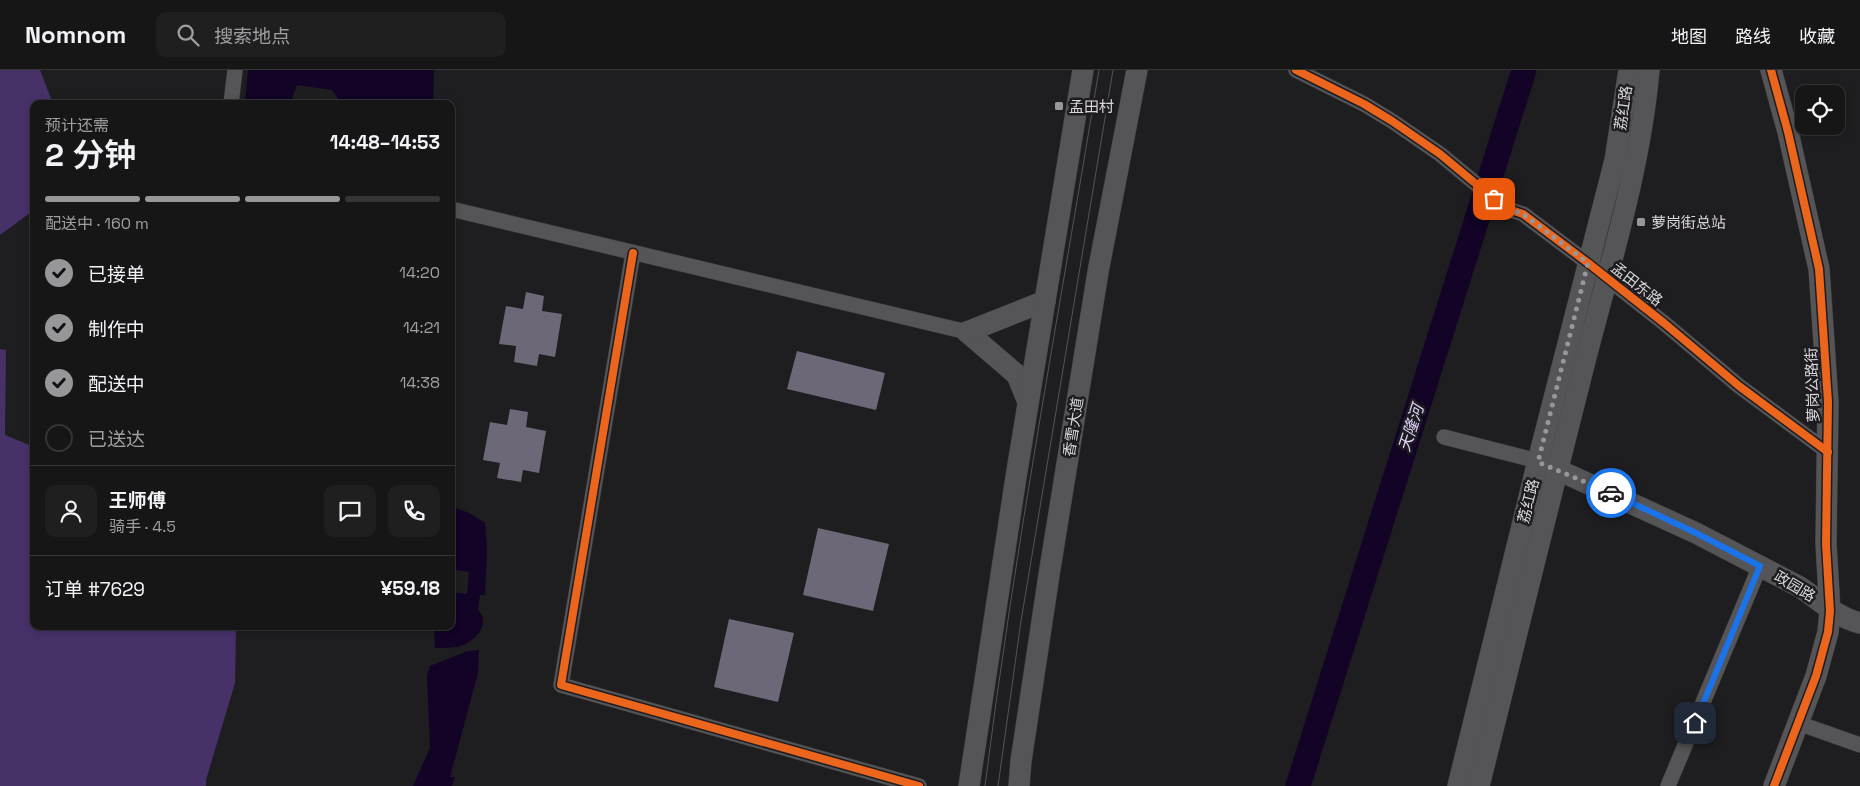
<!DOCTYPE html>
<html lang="zh">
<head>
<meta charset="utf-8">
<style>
  body { margin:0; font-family:"Space Grotesk","Noto Sans SC",sans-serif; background:#1f1f20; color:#f1f3f6; height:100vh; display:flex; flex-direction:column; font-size:19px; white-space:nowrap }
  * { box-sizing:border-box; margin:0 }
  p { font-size:16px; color:#9e9fa1 }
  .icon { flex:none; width:28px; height:28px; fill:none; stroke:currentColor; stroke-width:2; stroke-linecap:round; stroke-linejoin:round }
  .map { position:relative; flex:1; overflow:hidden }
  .sheet { position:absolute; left:30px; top:30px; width:425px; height:530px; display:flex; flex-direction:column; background:#161617; border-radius:10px; box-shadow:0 2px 8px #0003,0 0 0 1px #353536 }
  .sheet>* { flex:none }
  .fabs { position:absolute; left:1795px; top:15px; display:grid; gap:10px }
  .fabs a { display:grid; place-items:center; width:50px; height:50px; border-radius:10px; background:#161617; box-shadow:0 2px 8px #0003,0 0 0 1px #353536; font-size:25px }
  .pin { position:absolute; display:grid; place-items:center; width:42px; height:42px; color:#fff; margin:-21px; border-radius:10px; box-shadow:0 2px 8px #0006 }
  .courier { position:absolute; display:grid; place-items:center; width:50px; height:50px; margin:-25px; border:4px solid #1a73e8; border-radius:50%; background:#fff; color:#222; box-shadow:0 1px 6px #0007 }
  .headline em { font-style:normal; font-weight:600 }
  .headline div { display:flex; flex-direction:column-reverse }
  .headline { display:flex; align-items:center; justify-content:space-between; height:85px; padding:0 15px }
  h1 { font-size:32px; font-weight:600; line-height:38px }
  .bar { display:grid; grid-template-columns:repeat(4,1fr); gap:8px 5px; align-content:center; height:60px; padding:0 15px }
  .bar i { height:6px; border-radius:4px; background:#353536 }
  .bar .current { background:#979699 }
  .bar p { grid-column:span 4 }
  .line { display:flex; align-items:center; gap:12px; padding:0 15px; border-top:1px solid #353536 }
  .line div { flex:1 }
  .round { display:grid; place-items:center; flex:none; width:52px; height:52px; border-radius:10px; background:#1f1f20 }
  ol { padding:0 15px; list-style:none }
  li { display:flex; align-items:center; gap:15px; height:55px }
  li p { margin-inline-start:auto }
  li .icon { padding:5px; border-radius:50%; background:#979699; color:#111; stroke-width:4 }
  li:last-child { color:#9e9fa1 }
  li i { width:28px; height:28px; border:2px solid #353536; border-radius:50% }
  header { display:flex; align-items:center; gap:30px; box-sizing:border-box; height:70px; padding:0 25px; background:#161617; border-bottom:1px solid #353536 }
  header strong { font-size:24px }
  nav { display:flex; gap:28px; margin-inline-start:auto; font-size:18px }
  .search { width:350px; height:45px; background:#1f1f20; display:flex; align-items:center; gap:12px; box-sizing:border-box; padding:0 18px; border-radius:10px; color:#9e9fa1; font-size:19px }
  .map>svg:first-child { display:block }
</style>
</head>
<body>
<header>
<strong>Nomnom</strong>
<div class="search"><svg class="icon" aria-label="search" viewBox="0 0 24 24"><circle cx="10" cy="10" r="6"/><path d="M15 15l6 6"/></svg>搜索地点</div>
<nav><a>地图</a><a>路线</a><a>收藏</a></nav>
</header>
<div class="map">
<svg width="1860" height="716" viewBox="0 0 1860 716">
  <rect width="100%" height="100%" fill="#1e1d1f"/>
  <g fill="#463169">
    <path d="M0 0H40L53 34H34V140L0 165Z"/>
    <path d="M0 279 6 280 5 365 34 377V556H236L235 613 206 710V716H0Z"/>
  </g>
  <g fill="#120327">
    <path d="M248 0H434L433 34H342L332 20 297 15 290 34H245Z"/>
    <path d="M451 436 469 443 485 453 487 479 485 525H480L478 540C493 555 471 575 456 577 449 578 442 578 435 578L434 556H451V522L467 524 469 502 451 499Z"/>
    <path d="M479 580 478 603 450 707H455L452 716H413L430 678 427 606 430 596 468 581Z"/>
  </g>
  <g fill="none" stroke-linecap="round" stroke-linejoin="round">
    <path stroke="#120327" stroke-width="25" d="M1298 716 1524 0"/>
  </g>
  <g fill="#6d6877">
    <path d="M526 222 544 226 542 241 562 244 555 287 539 284 537 296 514 292 516 276 499 274 506 236 523 239Z"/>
    <path d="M797 281 885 303 876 340 787 319Z"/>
    <path d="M510 339 528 342 526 357 546 361 539 403 523 400 521 412 497 408 500 393 483 390 490 352 507 355Z"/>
    <path d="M818 458 889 474 873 541 803 525Z"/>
    <path d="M729 549 794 563 778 632 714 617Z"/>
  </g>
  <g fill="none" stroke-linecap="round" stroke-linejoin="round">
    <g stroke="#3a393b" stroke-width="16">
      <g id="street">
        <path d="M1296 0 1364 34 1392 51 1440 84 1505 138 1523 144 1588 193 1664 253 1739 316 1828 382"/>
        <path d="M231 34 235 0"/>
        <path d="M451 139 967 262"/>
        <path d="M633 183 561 615 919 716"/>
        <path d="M1444 367 1538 391"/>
        <path d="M1798 653 1860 675"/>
        <path d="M1668 716 1760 496"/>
      </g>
    </g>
    <g stroke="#3a393b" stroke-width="22">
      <g id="secondary">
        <path d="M1771 0 1788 62 1819 199 1828 332 1826 474 1830 541 1828 562 1816 606 1774 716"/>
        <path d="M967 262 1017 305 1028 332"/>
        <path d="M967 262 1045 231"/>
        <path d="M1545 394 1696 463 1798 516C1819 529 1835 547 1860 553"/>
        <path d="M969 716 1016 407 1083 0"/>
        <path d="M1019 716 1021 691 1049 505 1098 202 1137 0"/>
        <path d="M1458 716 1538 391 1615 90 1629 0"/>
        <path d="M1479 716C1514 576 1548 435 1584 295 1609 197 1640 101 1649 0"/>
      </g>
    </g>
    <use href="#street" stroke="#555456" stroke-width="15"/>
    <use href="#secondary" stroke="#555456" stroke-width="21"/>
    <g stroke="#545355" stroke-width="1">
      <path d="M985 716C1015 476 1060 238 1099 0"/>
      <path d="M998 716 1021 551 1113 0"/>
    </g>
    <g stroke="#1e1c20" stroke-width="11">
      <g id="cycleway">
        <path d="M1296 0 1364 34 1392 51 1440 84 1505 138 1523 144 1588 193 1664 253 1739 316 1828 382"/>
        <path d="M1771 0 1788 62 1819 199 1828 332 1826 474 1830 541 1828 562 1816 606 1774 716"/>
        <path d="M633 183 561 615 919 716"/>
      </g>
    </g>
    <use href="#cycleway" stroke="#eb651d" stroke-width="8"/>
  </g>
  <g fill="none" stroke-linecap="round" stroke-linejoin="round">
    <path stroke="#979699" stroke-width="5" stroke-dasharray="0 9" d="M1494 129 1505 138 1523 144 1588 193 1538 392 1611 423"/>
    <path stroke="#1a73e8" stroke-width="6" d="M1611 423 1696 463 1760 496 1695 653"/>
  </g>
  <g fill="#979699" stroke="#1e1c20" stroke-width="2">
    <rect x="1054" y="31" width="10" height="10" rx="2.5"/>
    <rect x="1636" y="147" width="10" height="10" rx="2.5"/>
  </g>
  <g text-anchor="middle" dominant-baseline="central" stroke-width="5" stroke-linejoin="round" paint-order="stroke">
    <g font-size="15" fill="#d8d7da" stroke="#1e1c20" text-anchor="start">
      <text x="1069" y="36">孟田村</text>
      <text x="1651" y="152">萝岗街总站</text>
    </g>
    <g font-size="15" fill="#d8d7da" stroke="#1e1c20">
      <text transform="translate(1623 38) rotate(-82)">荔红路</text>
      <text transform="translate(1637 214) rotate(38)">孟田东路</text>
      <text transform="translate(1812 315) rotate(-92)">萝岗公路街</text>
      <text transform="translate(1073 357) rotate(-81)">香雪大道</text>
      <text transform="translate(1528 431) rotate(-76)">荔红路</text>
      <text transform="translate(1795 516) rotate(31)">政园路</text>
    </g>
    <g font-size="16" font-style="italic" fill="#e0d4fb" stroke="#1e1c20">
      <text transform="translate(1411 358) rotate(-72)">天隆河</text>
    </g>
  </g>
</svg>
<div class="fabs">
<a><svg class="icon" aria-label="locate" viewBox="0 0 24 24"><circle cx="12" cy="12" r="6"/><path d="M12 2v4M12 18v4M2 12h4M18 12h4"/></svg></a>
</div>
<div class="pin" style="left:1494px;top:129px;background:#ea580c"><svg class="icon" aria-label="bag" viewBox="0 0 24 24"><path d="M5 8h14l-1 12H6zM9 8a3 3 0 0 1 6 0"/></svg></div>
<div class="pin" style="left:1695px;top:653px;background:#1f2937"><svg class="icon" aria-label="home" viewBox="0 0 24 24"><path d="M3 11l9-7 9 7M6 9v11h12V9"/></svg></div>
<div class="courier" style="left:1611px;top:423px"><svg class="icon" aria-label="car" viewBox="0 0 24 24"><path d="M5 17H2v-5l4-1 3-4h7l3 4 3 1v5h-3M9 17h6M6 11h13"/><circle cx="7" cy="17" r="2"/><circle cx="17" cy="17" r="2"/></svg></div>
<section class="sheet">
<div class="headline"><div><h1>2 分钟</h1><p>预计还需</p></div><em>14:48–14:53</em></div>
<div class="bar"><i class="current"></i><i class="current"></i><i class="current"></i><i></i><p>配送中 · 160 m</p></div>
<ol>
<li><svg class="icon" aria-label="check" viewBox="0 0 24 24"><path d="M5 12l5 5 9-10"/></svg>已接单<p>14:20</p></li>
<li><svg class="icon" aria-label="check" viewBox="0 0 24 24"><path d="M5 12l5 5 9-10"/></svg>制作中<p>14:21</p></li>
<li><svg class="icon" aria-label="check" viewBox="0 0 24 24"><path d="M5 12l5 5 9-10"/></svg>配送中<p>14:38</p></li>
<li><i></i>已送达</li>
</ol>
<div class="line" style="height:90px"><a class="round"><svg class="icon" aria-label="person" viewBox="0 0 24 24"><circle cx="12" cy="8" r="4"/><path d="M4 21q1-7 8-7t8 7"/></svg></a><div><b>王师傅</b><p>骑手 · 4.5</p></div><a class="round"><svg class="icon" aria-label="chat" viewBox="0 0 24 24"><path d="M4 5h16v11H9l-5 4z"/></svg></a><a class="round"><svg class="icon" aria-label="phone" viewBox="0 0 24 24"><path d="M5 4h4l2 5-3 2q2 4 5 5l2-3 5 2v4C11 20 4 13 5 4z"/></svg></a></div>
<div class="line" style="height:65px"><div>订单 #7629</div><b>¥59.18</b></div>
</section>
</div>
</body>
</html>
